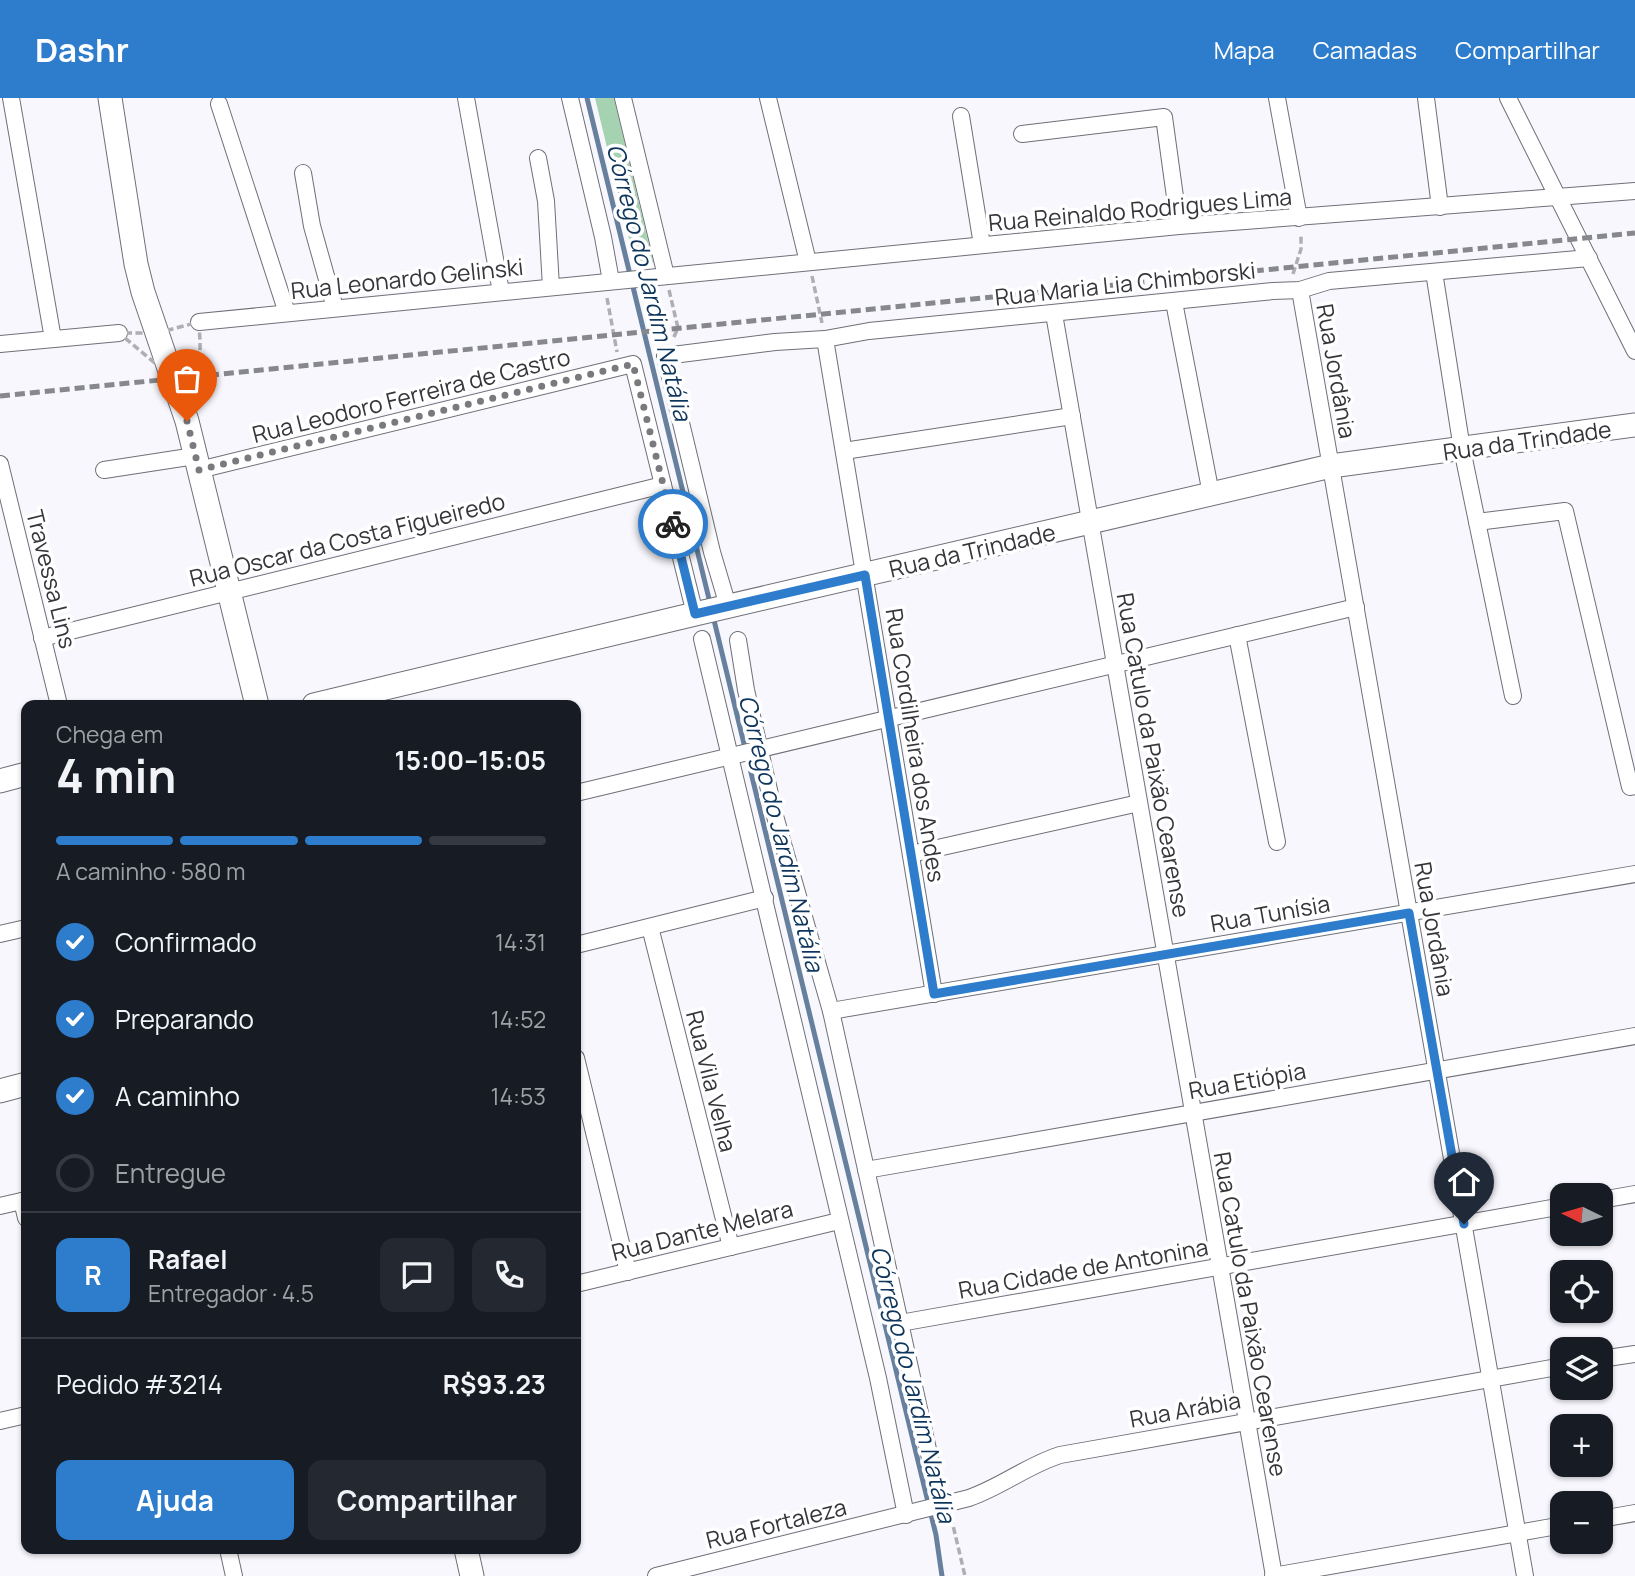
<!DOCTYPE html>
<html lang="pt">
<head>
<meta charset="utf-8">
<style>
  body { margin:0; font-family:Manrope,sans-serif; background:#242831; color:#f1f3f6; height:100vh; display:flex; flex-direction:column; font-size:26px; white-space:nowrap }
  * { box-sizing:border-box; margin:0 }
  p { font-size:23px; color:#9ea1a6 }
  .icon { flex:none; width:38px; height:38px; fill:none; stroke:currentColor; stroke-width:2; stroke-linecap:round; stroke-linejoin:round }
  .map { position:relative; flex:1; overflow:hidden }
  .sheet { position:absolute; left:21px; top:602px; width:560px; height:854px; display:flex; flex-direction:column; background:#171b24; border-radius:14px; box-shadow:0 2px 5px #0004 }
  .sheet>* { flex:none }
  .needle { width:46px; rotate:275deg }
  .fabs { position:absolute; left:1550px; top:1085px; display:grid; gap:14px }
  .fabs a { display:grid; place-items:center; width:63px; height:63px; border-radius:14px; background:#171b24; box-shadow:0 2px 5px #0004; font-size:35px }
  .pin { position:absolute; display:grid; place-items:center; width:60px; height:60px; color:#fff; margin:-72px -30px; border-radius:50% 50% 50% 0; rotate:-45deg; box-shadow:0 0 7px #0007 }
  .pin .icon { rotate:45deg }
  .courier { position:absolute; display:grid; place-items:center; width:70px; height:70px; margin:-35px; border:5px solid #2e7ccc; border-radius:50%; background:#fff; color:#222; box-shadow:0 2px 9px #0007 }
  .head em { font-style:normal; font-weight:700 }
  .head div { display:flex; flex-direction:column-reverse }
  .head { display:flex; align-items:center; justify-content:space-between; height:119px; padding:0 35px }
  h1 { font-size:46px; font-weight:700; line-height:52px }
  .bar { display:grid; grid-template-columns:repeat(4,1fr); gap:10px 7px; align-content:center; height:84px; padding:0 35px }
  .bar i { height:9px; border-radius:5px; background:#363941 }
  .bar .active { background:#2e7ccc }
  .bar p { grid-column:span 4 }
  .line { display:flex; align-items:center; gap:18px; padding:0 35px; border-top:2px solid #363941 }
  .line div { flex:1 }
  .round { display:grid; place-items:center; flex:none; width:74px; height:74px; border-radius:14px; background:#242831 }
  ol { padding:0 35px; list-style:none }
  li { display:flex; align-items:center; gap:21px; height:77px }
  li p { margin-inline-start:auto }
  li .icon { padding:7px; border-radius:50%; background:#2e7ccc; color:#fff; stroke-width:4 }
  li:last-child { color:#9ea1a6 }
  li i { width:38px; height:38px; border:4px solid #363941; border-radius:50% }
  .primary-button { display:flex; gap:14px; margin-top:auto; padding:14px 35px }
  .primary-button a { flex:1; height:80px; border-radius:14px; background:#2e7ccc; color:#fff; font-size:28px; font-weight:700; line-height:80px; text-align:center }
  .primary-button a+a { background:#242831; color:#f1f3f6 }
  header { display:flex; align-items:center; gap:42px; box-sizing:border-box; height:98px; padding:0 35px; background:#2e7ccc; color:#fff }
  header strong { font-size:33px }
  nav { display:flex; gap:38px; margin-inline-start:auto; font-size:24px }
  .map>svg:first-child { display:block }
</style>
</head>
<body>
<header>
<strong>Dashr</strong>
<nav><a>Mapa</a><a>Camadas</a><a>Compartilhar</a></nav>
</header>
<div class="map">
<svg width="1635" height="1478" viewBox="0 0 1635 1478">
  <rect width="100%" height="100%" fill="#f7f7fd"/>
  <path fill="#a5d3b2" d="M595 0H614L653 164 635 165Z"/>
  <g fill="none" stroke-linecap="round" stroke-linejoin="round">
    <g stroke="#66809d" stroke-width="5">
      <path d="M587 0 710 505"/>
      <path d="M713 518 936 1437 942 1478"/>
    </g>
    <g stroke="#6f7078" stroke-width="18">
      <g id="street">
        <path d="M11 0 53 241"/>
        <path d="M466 0 501 194"/>
        <path d="M570 0 603 139 611 183"/>
        <path d="M623 0 666 178"/>
        <path d="M768 0 808 164"/>
        <path d="M1277 0 1299 120"/>
        <path d="M1426 0 1440 109"/>
        <path d="M1508 0 1635 253"/>
        <path d="M219 6 287 215"/>
        <path d="M961 18 982 147"/>
        <path d="M1022 36 1164 19 1179 128"/>
        <path d="M538 60 546 103 551 189"/>
        <path d="M303 75 312 128 335 210"/>
        <path d="M1434 174 1462 351 1513 598"/>
        <path d="M1300 192 1525 1478"/>
        <path d="M1174 204 1211 396"/>
        <path d="M1054 216 1274 1478"/>
        <path d="M199 224 1179 128 1635 93"/>
        <path d="M825 241 934 896"/>
        <path d="M0 246 119 235"/>
        <path d="M844 353 1072 318"/>
        <path d="M0 366 59 607"/>
        <path d="M104 372 195 358"/>
        <path d="M199 372 633 266 695 516"/>
        <path d="M1477 424 1565 413 1630 689 1635 688"/>
        <path d="M728 508 712 454 665 258 775 244 825 241 869 233 1273 193 1300 192 1329 183 1589 160"/>
        <path d="M1237 537 1277 744"/>
        <path d="M42 540 663 387"/>
        <path d="M702 541 878 1280 906 1417"/>
        <path d="M738 542 746 592 775 718 831 913 931 1365"/>
        <path d="M576 695 1356 509"/>
        <path d="M911 756 1139 705"/>
        <path d="M650 829 731 1149"/>
        <path d="M0 836 26 830"/>
        <path d="M576 847 765 800"/>
        <path d="M831 913 1635 776"/>
        <path d="M576 960 628 1174"/>
        <path d="M866 1072 1635 938"/>
        <path d="M1601 1102 1635 1096"/>
        <path d="M22 1103 26 1120"/>
        <path d="M0 1108 26 1102"/>
        <path d="M576 1186 839 1123"/>
        <path d="M900 1225 1563 1108"/>
        <path d="M1601 1261 1635 1256"/>
        <path d="M0 1323 26 1317"/>
        <path d="M1601 1421 1635 1415"/>
        <path d="M228 1451 234 1478"/>
        <path d="M656 1478 969 1400C1001 1389 1028 1367 1060 1357L1563 1268"/>
        <path d="M1273 1478 1563 1427"/>
      </g>
    </g>
    <g stroke="#6f7078" stroke-width="25">
      <g id="secondary">
        <path d="M110 0 136 166 143 194 187 323 257 607"/>
        <path d="M314 607 695 516 1331 368 1635 327"/>
        <path d="M0 683 26 676"/>
        <path d="M0 993 26 986"/>
        <path d="M466 1451 472 1478"/>
      </g>
    </g>
    <g stroke="#aeaeb3" stroke-width="3.5" stroke-dasharray="7 3.5" stroke-linecap="butt">
      <path d="M1293 176 1301 151V136"/>
      <path d="M812 178 822 225"/>
      <path d="M669 192 678 230 673 241"/>
      <path d="M607 200 617 254"/>
      <path d="M199 224C200 254 206 267 174 281L119 235H157Z"/>
      <path d="M951 1419 965 1478"/>
    </g>
    <use href="#street" stroke="#fff" stroke-width="16"/>
    <use href="#secondary" stroke="#fff" stroke-width="23"/>
    <path stroke="#87888d" stroke-width="5" stroke-dasharray="10 5" stroke-linecap="butt" d="M0 298 1635 135"/>
  </g>
  <g fill="none" stroke-linecap="round" stroke-linejoin="round">
    <path stroke="#797a7e" stroke-width="7" stroke-dasharray="0 12.6" d="M187 323 199 372 633 266 673 426"/>
    <path stroke="#2e7ccc" stroke-width="9" d="M673 426 695 516 865 477 934 896 1409 815 1464 1126"/>
  </g>
  <g text-anchor="middle" dominant-baseline="central" stroke-width="7" stroke-linejoin="round" paint-order="stroke">
    <g font-size="23" fill="#35363a" stroke="#fff">
      <text transform="translate(1140 111) rotate(-5)">Rua Reinaldo Rodrigues Lima</text>
      <text transform="translate(407 180) rotate(-6)">Rua Leonardo Gelinski</text>
      <text transform="translate(1125 185) rotate(-6)">Rua Maria Lia Chimborski</text>
      <text transform="translate(1337 273) rotate(80)">Rua Jordânia</text>
      <text transform="translate(411 297) rotate(-14)">Rua Leodoro Ferreira de Castro</text>
      <text transform="translate(1527 342) rotate(-8)">Rua da Trindade</text>
      <text transform="translate(347 441) rotate(-14)">Rua Oscar da Costa Figueiredo</text>
      <text transform="translate(972 452) rotate(-13)">Rua da Trindade</text>
      <text transform="translate(52 481) rotate(76)">Travessa Lins</text>
      <text transform="translate(916 647) rotate(81)">Rua Cordilheira dos Andes</text>
      <text transform="translate(1154 657) rotate(80)">Rua Catulo da Paixão Cearense</text>
      <text transform="translate(1270 815) rotate(-10)">Rua Tunísia</text>
      <text transform="translate(1435 831) rotate(80)">Rua Jordânia</text>
      <text transform="translate(1247 982) rotate(-10)">Rua Etiópia</text>
      <text transform="translate(712 983) rotate(76)">Rua Vila Velha</text>
      <text transform="translate(702 1132) rotate(-14)">Rua Dante Melara</text>
      <text transform="translate(1083 1170) rotate(-10)">Rua Cidade de Antonina</text>
      <text transform="translate(1251 1216) rotate(80)">Rua Catulo da Paixão Cearense</text>
      <text transform="translate(1185 1311) rotate(-10)">Rua Arábia</text>
      <text transform="translate(776 1425) rotate(-14)">Rua Fortaleza</text>
    </g>
    <g font-size="24" font-style="italic" fill="#0e355c" stroke="#fff">
      <text transform="translate(650 184) rotate(76)">Córrego do Jardim Natália</text>
      <text transform="translate(782 735) rotate(76)">Córrego do Jardim Natália</text>
      <text transform="translate(914 1286) rotate(76)">Córrego do Jardim Natália</text>
    </g>
  </g>
</svg>
<div class="fabs">
<a><svg class="needle" viewBox="-14 -14 28 28"><path d="M0-13l5 13h-10z" fill="#e53935"/><path d="M0 13l5-13h-10z" fill="#9ea1a6"/></svg></a>
<a><svg class="icon" aria-label="locate" viewBox="0 0 24 24"><circle cx="12" cy="12" r="6"/><path d="M12 2v4M12 18v4M2 12h4M18 12h4"/></svg></a>
<a><svg class="icon" aria-label="layers" viewBox="0 0 24 24"><path d="M12 4l9 5-9 5-9-5zM3 14l9 5 9-5"/></svg></a>
<a>+</a>
<a>−</a>
</div>
<div class="pin" style="left:187px;top:323px;background:#ea580c"><svg class="icon" aria-label="bag" viewBox="0 0 24 24"><path d="M5 8h14l-1 12H6zM9 8a3 3 0 0 1 6 0"/></svg></div>
<div class="pin" style="left:1464px;top:1126px;background:#1f2937"><svg class="icon" aria-label="home" viewBox="0 0 24 24"><path d="M3 11l9-7 9 7M6 9v11h12V9"/></svg></div>
<div class="courier" style="left:673px;top:426px"><svg class="icon" aria-label="bike" viewBox="0 0 24 24"><circle cx="6" cy="16" r="4"/><circle cx="18" cy="16" r="4"/><path d="M6 16l4-8h5l3 8M10 8l3 8H6M13 5h3"/></svg></div>
<section class="sheet">
<div class="head"><div><h1>4 min</h1><p>Chega em</p></div><em>15:00–15:05</em></div>
<div class="bar"><i class="active"></i><i class="active"></i><i class="active"></i><i></i><p>A caminho · 580 m</p></div>
<ol>
<li><svg class="icon" aria-label="check" viewBox="0 0 24 24"><path d="M5 12l5 5 9-10"/></svg>Confirmado<p>14:31</p></li>
<li><svg class="icon" aria-label="check" viewBox="0 0 24 24"><path d="M5 12l5 5 9-10"/></svg>Preparando<p>14:52</p></li>
<li><svg class="icon" aria-label="check" viewBox="0 0 24 24"><path d="M5 12l5 5 9-10"/></svg>A caminho<p>14:53</p></li>
<li><i></i>Entregue</li>
</ol>
<div class="line" style="height:126px"><b class="round" style="background:#2e7ccc;color:#fff">R</b><div><b>Rafael</b><p>Entregador · 4.5</p></div><a class="round"><svg class="icon" aria-label="chat" viewBox="0 0 24 24"><path d="M4 5h16v11H9l-5 4z"/></svg></a><a class="round"><svg class="icon" aria-label="phone" viewBox="0 0 24 24"><path d="M5 4h4l2 5-3 2q2 4 5 5l2-3 5 2v4C11 20 4 13 5 4z"/></svg></a></div>
<div class="line" style="height:91px"><div>Pedido #3214</div><b>R$93.23</b></div>
<div class="primary-button"><a>Ajuda</a><a>Compartilhar</a></div>
</section>
</div>
</body>
</html>
